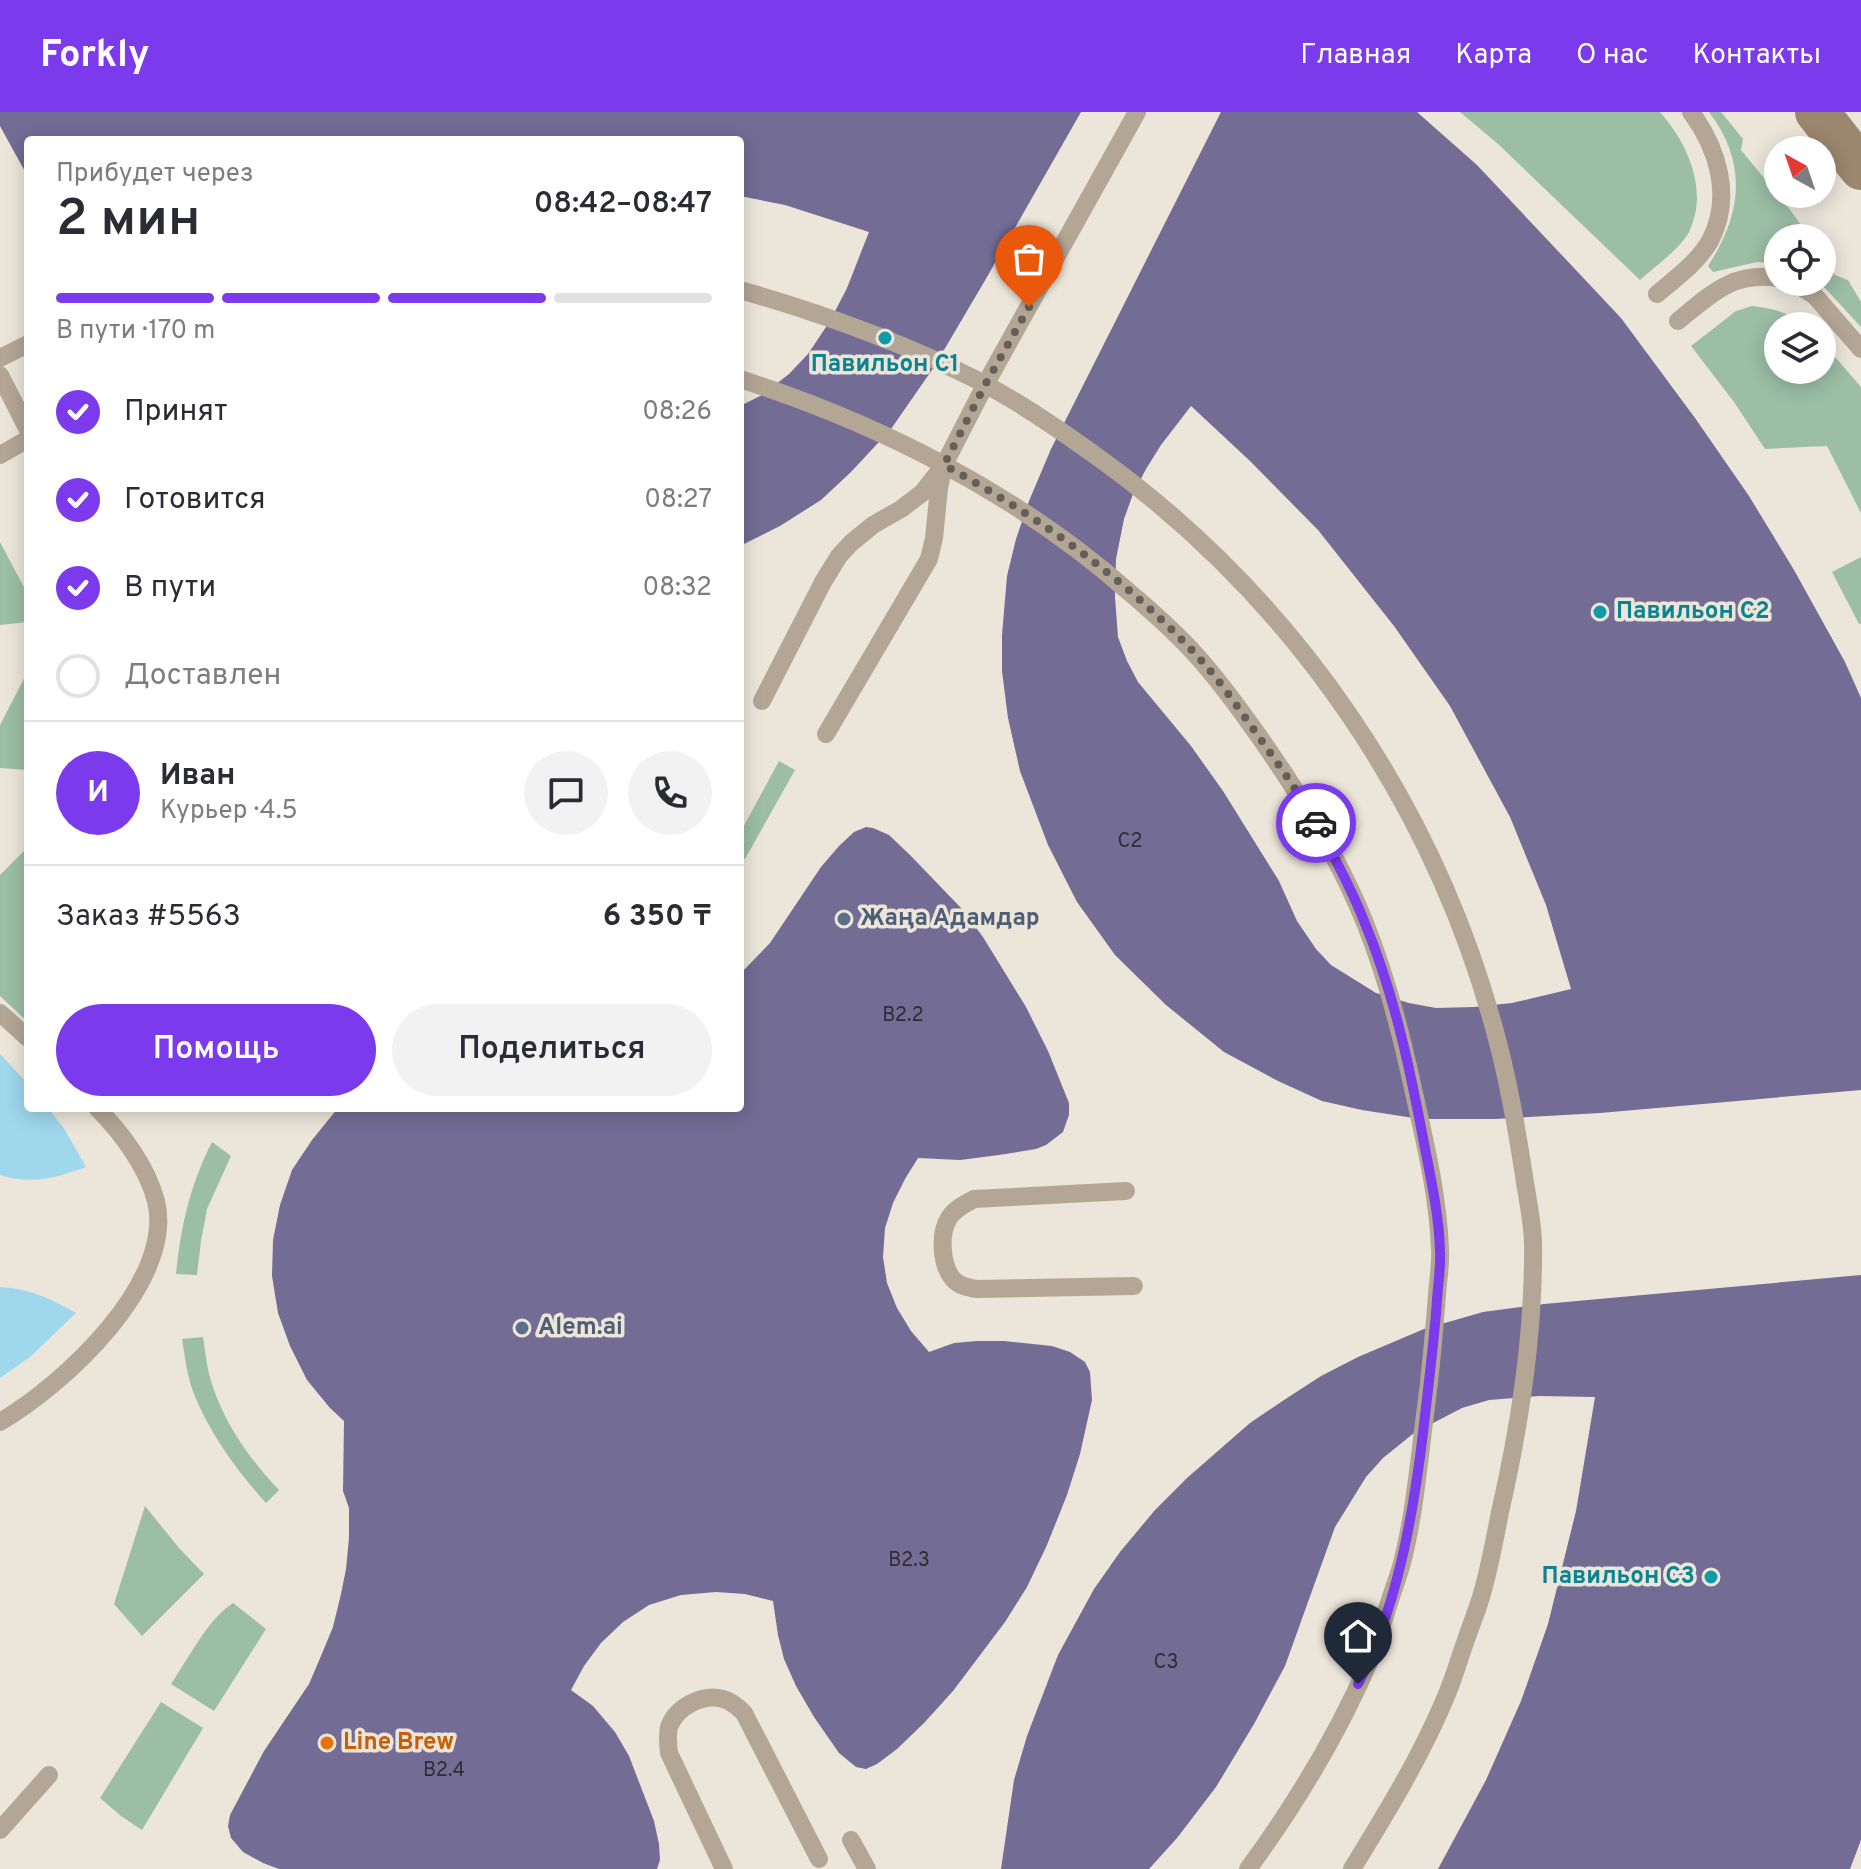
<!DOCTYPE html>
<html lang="ru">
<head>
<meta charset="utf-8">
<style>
  body { margin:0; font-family:Overpass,sans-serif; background:#f2f2f3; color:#2b2b33; height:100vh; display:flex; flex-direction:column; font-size:30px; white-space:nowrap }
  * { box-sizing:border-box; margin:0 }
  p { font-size:26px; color:#7c7c81 }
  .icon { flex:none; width:44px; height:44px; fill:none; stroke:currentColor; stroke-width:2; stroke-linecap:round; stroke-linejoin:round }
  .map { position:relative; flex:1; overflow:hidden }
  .details { position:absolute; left:24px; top:24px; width:720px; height:976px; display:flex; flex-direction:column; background:#fff; border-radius:8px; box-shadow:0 4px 20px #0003 }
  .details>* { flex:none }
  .needle { width:52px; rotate:320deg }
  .buttons { position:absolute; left:1764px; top:24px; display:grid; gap:16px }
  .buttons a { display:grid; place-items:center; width:72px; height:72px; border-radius:50%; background:#fff; box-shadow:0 4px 20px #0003; font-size:40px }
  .pin { position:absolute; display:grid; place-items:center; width:68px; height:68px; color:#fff; margin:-82px -34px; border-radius:50% 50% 50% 0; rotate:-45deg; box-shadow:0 0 8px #0007 }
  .pin .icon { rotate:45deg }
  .courier { position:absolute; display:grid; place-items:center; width:80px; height:80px; margin:-40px; border:6px solid #7c3aed; border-radius:50%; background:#fff; color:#222; box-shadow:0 2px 10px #0007 }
  .summary em { font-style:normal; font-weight:600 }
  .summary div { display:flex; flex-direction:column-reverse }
  .summary { display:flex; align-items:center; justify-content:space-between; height:136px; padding:0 32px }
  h1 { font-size:52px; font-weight:600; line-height:60px }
  .bar { display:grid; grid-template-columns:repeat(4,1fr); gap:12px 8px; align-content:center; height:96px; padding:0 32px }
  .bar i { height:10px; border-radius:6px; background:#e1e1e2 }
  .bar .active { background:#7c3aed }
  .bar p { grid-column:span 4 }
  .line { display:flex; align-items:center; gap:20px; padding:0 32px; border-top:2px solid #e1e1e2 }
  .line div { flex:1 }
  .round { display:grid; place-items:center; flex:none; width:84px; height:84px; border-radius:42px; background:#f2f2f3 }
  ol { padding:0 32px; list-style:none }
  li { display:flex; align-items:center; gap:24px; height:88px }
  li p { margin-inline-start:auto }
  li .icon { padding:8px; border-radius:50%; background:#7c3aed; color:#fff; stroke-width:4 }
  li:last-child { color:#7c7c81 }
  li i { width:44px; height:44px; border:4px solid #e1e1e2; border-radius:50% }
  .button { display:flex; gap:16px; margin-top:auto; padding:16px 32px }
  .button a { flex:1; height:92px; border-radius:48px; background:#7c3aed; color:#fff; font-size:32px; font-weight:600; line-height:92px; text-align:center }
  .button a+a { background:#f2f2f3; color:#2b2b33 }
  header { display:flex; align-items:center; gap:48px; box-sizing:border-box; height:112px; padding:0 40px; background:#7c3aed; color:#fff }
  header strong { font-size:38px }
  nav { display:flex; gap:44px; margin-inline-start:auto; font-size:28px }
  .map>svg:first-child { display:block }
</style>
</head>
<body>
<header>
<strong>Forkly</strong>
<nav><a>Главная</a><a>Карта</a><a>О нас</a><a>Контакты</a></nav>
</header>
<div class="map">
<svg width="1861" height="1757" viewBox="0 0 1861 1757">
  <rect width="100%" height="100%" fill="#ece5da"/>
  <g fill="#9cbea5">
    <path d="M1460 0H1660C1688 32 1709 78 1689 120 1680 137 1654 155 1640 168L1498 32Z"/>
    <path d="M1709 0H1721L1743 27 1741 38 1791 99 1810 126H1778V151L1757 150 1713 160 1708 154C1742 102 1748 51 1709 0Z"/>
    <path d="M1822 144 1835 163 1848 168 1861 190V215L1826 177 1816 170H1822Z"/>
    <path d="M1752 194C1775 197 1788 200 1806 214H1778V258H1822V230L1861 275V401L1827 334 1765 337 1734 290 1691 234 1736 199Z"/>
    <path d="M0 430 28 483V510L0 513Z"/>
    <path d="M1861 445V511L1859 512 1832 460Z"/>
    <path d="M28 559V658L0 656V613Z"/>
    <path d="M779 649 795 658 745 747 740 745V721Z"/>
    <path d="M28 735V910L0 884V763Z"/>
    <path d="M212 1030 231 1044 207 1097 201 1129 197 1163 176 1162C181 1113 190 1074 212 1030Z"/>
    <path d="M203 1225C205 1237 206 1250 209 1262 221 1307 247 1344 279 1378L266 1391C237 1359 210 1322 194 1282 187 1264 185 1245 182 1227Z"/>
    <path d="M145 1394 179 1436 204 1462 142 1524 114 1492Z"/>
    <path d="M233 1491 266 1517 214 1599 171 1572C189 1546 207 1508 233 1491Z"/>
    <path d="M161 1590 203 1616 142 1718 121 1704 100 1686Z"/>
  </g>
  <g fill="#9fd7ec">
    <path d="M0 942 28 972V996H48L65 1018 86 1055C55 1066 33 1073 0 1063Z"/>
    <path d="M0 1175C31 1177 49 1186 76 1201L30 1245 0 1266Z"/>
  </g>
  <g fill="#736c95" fill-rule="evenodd">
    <path d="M0 0H1081L987 165 934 255 891 317 851 360 821 388 780 414 740 434V294L762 283 789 262 808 242 830 209 847 176 869 120 785 93 740 84V28H28V65L0 14Z"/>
    <path d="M1221 0H1417L1477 53 1621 206 1695 306 1749 384 1794 458 1845 550 1861 586V978L1600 1001 1495 1007H1420L1362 998 1322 989 1278 969 1224 940 1166 893 1115 843 1077 790 1048 733 1020 659 1008 606 1002 559V523L1007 464 1016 427 1029 389 1051 337ZM1191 294 1250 349 1318 418 1394 514 1450 594 1510 705 1546 793 1571 877 1512 891 1474 895 1436 896 1409 891 1376 881 1331 853 1316 837 1297 809 1279 769 1223 679 1191 634 1138 570 1127 549 1118 525 1115 485 1116 447 1124 407 1133 382 1146 357 1161 333Z"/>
    <path d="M866 715 873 716 889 723 910 743 962 797 983 825 1026 895 1048 939 1069 991V1003L1063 1020 1046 1033 1036 1037 999 1043 960 1048 918 1046 905 1067 893 1091 885 1116 883 1145 887 1171 897 1196 911 1219 929 1240 954 1231 977 1229H1004L1052 1234 1070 1240 1085 1250 1090 1260 1092 1288 1080 1342 1067 1383 1047 1433 1027 1475 1005 1510 953 1579 924 1611 897 1637 877 1652 866 1657 856 1655 839 1641 814 1605 796 1574 784 1547 778 1523 773 1489 745 1482 716 1480 681 1483 649 1493 623 1510 601 1531 584 1554 571 1578 593 1594 615 1620 629 1644 654 1709 659 1732 660 1748 657 1757H279L263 1751 243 1740 231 1726 228 1714 230 1703 264 1639 309 1572 321 1544 333 1515 341 1482 346 1457 349 1426V1396L343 1379 344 1309 330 1296 307 1268 290 1234 278 1201 272 1164 273 1128 280 1093 292 1058 312 1028 338 996H740V862L770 831 821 755 839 734 854 720Z"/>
    <path d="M1861 1163V1728L1850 1757H1438L1486 1668 1521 1589 1548 1512 1576 1399 1595 1285 1539 1284 1489 1288 1462 1296 1414 1321 1383 1346 1366 1365 1335 1415 1285 1554 1254 1612 1216 1675 1177 1726 1149 1757H1001L1014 1668 1027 1624 1058 1543 1094 1477 1120 1440 1155 1398 1187 1366 1250 1311 1284 1288 1321 1264 1358 1245 1424 1217 1483 1200 1544 1192Z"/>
  </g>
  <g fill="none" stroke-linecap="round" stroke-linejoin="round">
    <g stroke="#b4a695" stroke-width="18">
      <path d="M1793 170 1815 184 1861 237"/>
      <path d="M740 178C821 201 898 229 973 266 1017 288 1059 317 1099 346 1295 487 1436 694 1497 927 1509 972 1517 1018 1524 1064 1527 1086 1533 1110 1533 1133 1534 1223 1520 1313 1500 1400 1495 1426 1490 1453 1483 1478 1479 1494 1472 1510 1467 1525 1460 1544 1455 1563 1447 1582 1422 1643 1387 1700 1352 1757"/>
      <path d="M1657 182C1675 167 1698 150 1710 129 1733 85 1718 37 1691 0"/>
      <path d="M1678 209C1711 182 1733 159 1778 166"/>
      <path d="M0 246 28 232"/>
      <path d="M0 263 28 318"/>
      <path d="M740 267C880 312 1018 382 1129 480 1155 502 1181 525 1203 551 1233 586 1260 625 1286 664 1316 710 1344 759 1365 811 1386 863 1400 917 1412 972 1424 1026 1438 1082 1440 1137 1441 1152 1438 1168 1437 1183 1434 1221 1431 1258 1426 1295 1419 1347 1415 1400 1402 1451 1397 1469 1390 1486 1385 1504 1380 1519 1376 1534 1370 1548 1338 1622 1295 1693 1248 1757"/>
      <path d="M0 343 28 327"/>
      <path d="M762 589 823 470 839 444 851 431 873 413 901 397 922 381 940 358"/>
      <path d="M826 622 929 447 934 426 939 376 944 353 985 273 1137 0"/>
      <path d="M0 901 28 926"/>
      <path d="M1126 1079 974 1087C965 1092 954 1097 949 1106 939 1122 941 1153 953 1167 959 1174 967 1175 976 1177L1134 1174"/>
      <path d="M0 1310C62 1274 176 1170 156 1089 147 1055 122 1021 97 996"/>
      <path d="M0 1718 49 1663"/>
      <path d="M851 1728 867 1757"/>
      <path d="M724 1757 669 1641C668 1632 667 1623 669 1615 676 1595 703 1581 723 1587 731 1589 738 1595 744 1601L819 1747"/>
    </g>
    <path stroke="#9b866e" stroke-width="44" d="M1817 0 1861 56"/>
  </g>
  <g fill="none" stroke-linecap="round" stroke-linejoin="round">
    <path stroke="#635f59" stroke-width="8" stroke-dasharray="0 14.4" d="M1029 195 985 273 944 353C1039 405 1127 467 1200 547 1222 571 1240 599 1259 625 1279 653 1299 681 1316 711"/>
    <path stroke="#7c3aed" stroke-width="10" d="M1316 711C1333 743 1351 775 1364 809 1393 878 1409 952 1423 1026 1430 1063 1439 1101 1440 1139 1441 1155 1438 1172 1437 1188 1434 1232 1428 1276 1423 1321 1413 1405 1397 1495 1358 1572"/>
  </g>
  <g fill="#0f9aa8" stroke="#ece5da" stroke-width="3">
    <circle cx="885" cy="226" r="8"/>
    <circle cx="1600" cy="500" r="8"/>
    <circle cx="1711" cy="1465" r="8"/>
  </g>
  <g fill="#5c6f8a" stroke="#ece5da" stroke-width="3">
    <circle cx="844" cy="807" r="8"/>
    <circle cx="522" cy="1216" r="8"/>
  </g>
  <circle fill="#e8710a" stroke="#ece5da" stroke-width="3" cx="327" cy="1631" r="8"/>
  <g text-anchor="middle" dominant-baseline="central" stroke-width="7" stroke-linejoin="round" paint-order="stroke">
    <g font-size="20" fill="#302c34">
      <text x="1130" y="730">С2</text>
      <text x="903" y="904">В2.2</text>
      <text x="909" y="1449">В2.3</text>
      <text x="1166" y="1551">С3</text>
      <text x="444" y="1659">В2.4</text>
    </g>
    <g font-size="24" font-weight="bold" fill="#0d838f" stroke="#ece5da">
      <text x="885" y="253">Павильон С1</text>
      <text x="1616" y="500" text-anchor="start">Павильон С2</text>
      <text x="1695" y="1465" text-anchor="end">Павильон С3</text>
    </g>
    <g font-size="24" font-weight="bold" fill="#4e5e75" stroke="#ece5da" text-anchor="start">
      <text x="860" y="807">Жаңа Адамдар</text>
      <text x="538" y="1216">Alem.ai</text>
    </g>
    <g font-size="24" font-weight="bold" fill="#c56008" stroke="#ece5da" text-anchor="start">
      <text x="343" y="1631">Line Brew</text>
    </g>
  </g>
</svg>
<div class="buttons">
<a><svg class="needle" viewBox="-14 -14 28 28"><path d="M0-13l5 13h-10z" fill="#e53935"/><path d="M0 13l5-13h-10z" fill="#7c7c81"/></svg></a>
<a><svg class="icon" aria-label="locate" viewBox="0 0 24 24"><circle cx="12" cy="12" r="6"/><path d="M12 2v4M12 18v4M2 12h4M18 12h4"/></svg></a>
<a><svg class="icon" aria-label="layers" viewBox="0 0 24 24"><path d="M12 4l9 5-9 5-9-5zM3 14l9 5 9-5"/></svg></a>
</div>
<div class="pin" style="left:1029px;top:195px;background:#ea580c"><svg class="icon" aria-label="bag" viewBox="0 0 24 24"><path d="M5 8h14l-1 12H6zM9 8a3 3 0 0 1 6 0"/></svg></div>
<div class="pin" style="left:1358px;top:1572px;background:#1f2937"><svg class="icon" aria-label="home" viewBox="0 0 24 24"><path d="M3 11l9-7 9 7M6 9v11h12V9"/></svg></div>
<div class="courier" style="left:1316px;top:711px"><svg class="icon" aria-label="car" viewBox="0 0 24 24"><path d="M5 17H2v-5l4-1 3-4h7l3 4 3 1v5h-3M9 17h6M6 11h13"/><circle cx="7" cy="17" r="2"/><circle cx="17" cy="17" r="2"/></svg></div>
<section class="details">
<div class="summary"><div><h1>2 мин</h1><p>Прибудет через</p></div><em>08:42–08:47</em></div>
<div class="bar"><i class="active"></i><i class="active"></i><i class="active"></i><i></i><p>В пути · 170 m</p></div>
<ol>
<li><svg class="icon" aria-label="check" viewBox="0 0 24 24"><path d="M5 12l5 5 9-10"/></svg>Принят<p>08:26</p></li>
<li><svg class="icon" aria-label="check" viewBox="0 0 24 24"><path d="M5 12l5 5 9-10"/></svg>Готовится<p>08:27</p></li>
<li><svg class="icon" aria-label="check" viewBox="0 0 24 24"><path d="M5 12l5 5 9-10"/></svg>В пути<p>08:32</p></li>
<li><i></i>Доставлен</li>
</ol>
<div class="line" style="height:144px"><b class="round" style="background:#7c3aed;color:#fff">И</b><div><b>Иван</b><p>Курьер · 4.5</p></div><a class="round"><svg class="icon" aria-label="chat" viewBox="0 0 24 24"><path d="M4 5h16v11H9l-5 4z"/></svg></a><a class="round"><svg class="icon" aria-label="phone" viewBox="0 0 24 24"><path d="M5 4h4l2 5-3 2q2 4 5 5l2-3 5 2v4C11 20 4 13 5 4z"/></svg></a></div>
<div class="line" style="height:104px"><div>Заказ #5563</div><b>6 350 ₸</b></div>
<div class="button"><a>Помощь</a><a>Поделиться</a></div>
</section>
</div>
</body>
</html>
